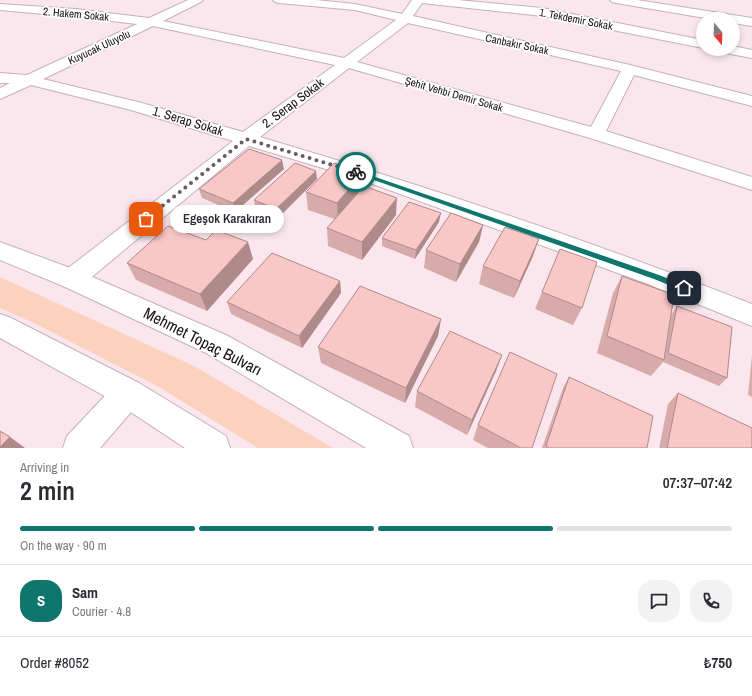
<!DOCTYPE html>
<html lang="en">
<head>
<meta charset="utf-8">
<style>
  body { margin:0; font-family:"Archivo Narrow",sans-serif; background:#f2f2f3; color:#2b2b33; height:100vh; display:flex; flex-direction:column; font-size:15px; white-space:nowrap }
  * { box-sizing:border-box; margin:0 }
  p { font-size:13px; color:#7c7c81 }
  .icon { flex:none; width:22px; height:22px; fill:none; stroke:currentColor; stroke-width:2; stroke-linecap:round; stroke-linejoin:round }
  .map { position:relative; height:448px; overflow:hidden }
  .drawer { display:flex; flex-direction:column; background:#fff; flex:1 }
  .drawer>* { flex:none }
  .needle { width:26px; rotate:161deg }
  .tools { position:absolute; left:696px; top:12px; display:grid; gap:8px }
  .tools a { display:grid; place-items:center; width:44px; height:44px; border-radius:50%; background:#fff; box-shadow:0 2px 6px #0003; font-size:20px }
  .pin { position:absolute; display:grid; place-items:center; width:34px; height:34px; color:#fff; margin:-17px; border-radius:8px; box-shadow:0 2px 6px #0006 }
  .courier { position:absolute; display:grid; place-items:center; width:40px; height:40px; margin:-20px; border:3px solid #0f766e; border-radius:50%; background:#fff; color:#222; box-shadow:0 1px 5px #0007 }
  .bubble { position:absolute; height:28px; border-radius:14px; background:#fff; box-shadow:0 2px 6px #0003; font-size:13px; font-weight:600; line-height:28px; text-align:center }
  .head em { font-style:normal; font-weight:600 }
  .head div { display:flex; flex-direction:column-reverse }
  .head { display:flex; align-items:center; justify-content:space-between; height:68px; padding:0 20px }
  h1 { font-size:26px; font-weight:600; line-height:30px }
  .bar { display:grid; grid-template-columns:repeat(4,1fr); gap:6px 4px; align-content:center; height:48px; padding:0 20px }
  .bar i { height:5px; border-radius:3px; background:#e1e1e2 }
  .bar .selected { background:#0f766e }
  .bar p { grid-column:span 4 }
  .line { display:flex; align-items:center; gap:10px; padding:0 20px; border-top:1px solid #e1e1e2 }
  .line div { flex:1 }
  .round { display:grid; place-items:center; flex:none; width:42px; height:42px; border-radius:16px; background:#f2f2f3 }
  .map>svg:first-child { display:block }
</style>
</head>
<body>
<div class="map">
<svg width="752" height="448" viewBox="0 0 752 448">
  <rect width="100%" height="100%" fill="#fbe6ee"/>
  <path fill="#fbd2bd" d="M0 277 194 366 333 448H258L159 387 34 323 0 308Z"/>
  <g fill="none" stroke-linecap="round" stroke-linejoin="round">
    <g stroke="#c4b1b8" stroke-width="2">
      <g id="minor">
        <path d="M188 0H203L201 2 163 21 344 58 396 20 355 10 279 3 275 2 273 0H316L355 4 402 14 412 0H458L542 8 703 40V48L542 16 422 3 413 16 630 65 752 96V106L634 75 606 131 752 177V190L590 138 349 68 260 137C426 186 591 241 752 304V326L648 284 356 178 249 146 81 286 72 289 63 286 60 279 63 272 233 141 131 110 31 85 0 99V88L10 83H0V73L27 75 137 24 76 17 0 10V4L76 9 149 18ZM408 23 621 71 591 127 357 62ZM153 26 335 65 243 132 142 103 43 79Z"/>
        <path d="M610 0H637L752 18V26L733 23V19H711L616 3 612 2Z"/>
        <path d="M733 46 752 50V58L720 52 718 49H733Z"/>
        <path d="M128 379 139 383 143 393 139 403 100 448H63L67 436 117 383Z"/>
      </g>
    </g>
    <g stroke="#c4b1b8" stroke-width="2">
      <g id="major">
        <path d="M0 242 81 272 226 335 409 436 413 448H366L206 353 63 286 0 260Z"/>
        <path d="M0 314 9 317 139 383 226 436 230 448H185L117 403 0 338Z"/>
      </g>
    </g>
    <use href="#minor" fill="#fff" fill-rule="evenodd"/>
    <use href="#major" fill="#fff" fill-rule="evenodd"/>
  </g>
  <g fill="#d6aba9">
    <path d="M284 169 235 212 202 198 199 189Z"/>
    <path d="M317 179 278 218 256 209 254 200Z"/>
    <path d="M364 186 396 215 362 260 328 246 327 228 335 219 308 210 306 192Z"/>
    <path d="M439 222 415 259 382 246V238Z"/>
    <path d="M483 225 479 242 456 282 424 268 426 250Z"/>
    <path d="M206 240 253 259 207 311 136 280 127 263Z"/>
    <path d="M533 256 514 298 479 284 483 266Z"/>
    <path d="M622 276 671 315 677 306 727 378 719 386 663 362 651 376 597 353 613 293Z"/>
    <path d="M340 281 341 293 302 348 231 314 227 302Z"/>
    <path d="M542 292 582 308 573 325 535 309Z"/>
    <path d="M441 319 438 336 405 403 321 363 318 347Z"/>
    <path d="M502 355 496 371 467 435 415 407 417 391Z"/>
    <path d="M752 355V397L748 395Z"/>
    <path d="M569 377 647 448H542L563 388Z"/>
    <path d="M678 393 752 448H659L668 404Z"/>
    <path d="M478 425 532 448H488L473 440Z"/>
  </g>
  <g fill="#ae8b8a">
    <path d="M282 160 284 169 235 212 233 203Z"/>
    <path d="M316 171 317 179 278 218 276 209Z"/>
    <path d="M364 172V189L338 221 337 203Z"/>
    <path d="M397 198 396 215 362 260V242Z"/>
    <path d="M441 213 439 222 415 259 416 250Z"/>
    <path d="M483 225 479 242 456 282 460 264Z"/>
    <path d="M539 239 533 256 514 298 520 281Z"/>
    <path d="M248 242 253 259 207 311 200 294Z"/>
    <path d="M340 281 341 293 302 348 299 336Z"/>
    <path d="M441 319 438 336 405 403 406 388Z"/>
    <path d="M502 355 496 371 467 435 472 420Z"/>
    <path d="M10 437 25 448H0V447Z"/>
  </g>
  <g fill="#f9c7c5" stroke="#ae8b8a">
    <path d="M249 149 282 160 233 203 199 189Z"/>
    <path d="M295 163 316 171 276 209 254 200Z"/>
    <path d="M334 163 364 172 337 203 306 192Z"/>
    <path d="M364 186 397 198 362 242 327 228Z"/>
    <path d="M409 202 441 213 416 250 382 238Z"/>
    <path d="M451 213 483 225 460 264 426 250Z"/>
    <path d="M168 226 206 240 216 230 248 242 200 294 127 263Z"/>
    <path d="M505 227 539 239 520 281 483 266Z"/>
    <path d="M560 249 597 262 582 308 542 292Z"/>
    <path d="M272 253 340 281 299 336 227 302Z"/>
    <path d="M622 276 674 295 664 360 607 336Z"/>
    <path d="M360 286 441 319 406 388 318 347Z"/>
    <path d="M677 306 732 327 727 378 668 353Z"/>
    <path d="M450 331 502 355 472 420 417 391Z"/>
    <path d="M510 352 557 374 532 448H521L478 425Z"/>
    <path d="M569 377 653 416 647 448H549L546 446Z"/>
    <path d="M678 393 752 428V448H667Z"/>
    <path d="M0 431 10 437 0 447Z"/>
  </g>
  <path fill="#0f766e" d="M354 171H358L659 275 687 286 688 288 684 291 681 290 654 279 354 173Z"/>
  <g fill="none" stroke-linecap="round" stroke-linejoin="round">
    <path stroke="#685c61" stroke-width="4" stroke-dasharray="0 7.2" d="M146 219 246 139 356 172"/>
  </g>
  <g text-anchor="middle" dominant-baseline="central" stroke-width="3.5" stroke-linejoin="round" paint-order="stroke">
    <g font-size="11" fill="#191215" stroke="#fff">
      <text transform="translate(76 14) rotate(5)">2. Hakem Sokak</text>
      <text transform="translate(576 19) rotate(11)">1. Tekdemir Sokak</text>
      <text transform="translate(517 44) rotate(12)">Canbakır Sokak</text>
      <text transform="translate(99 47) rotate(-25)">Kuyucak Uluyolu</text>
      <text transform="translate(454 94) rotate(16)">Şehit Vehbi Demir Sokak</text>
    </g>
    <g font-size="13" fill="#191215" stroke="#fff">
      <text transform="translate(293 103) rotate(-37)">2. Serap Sokak</text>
      <text transform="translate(188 121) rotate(17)">1. Serap Sokak</text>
    </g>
    <g font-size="16" fill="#191215" stroke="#fff">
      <text transform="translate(203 341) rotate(27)">Mehmet Topaç Bulvarı</text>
    </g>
  </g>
</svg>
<div class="tools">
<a><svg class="needle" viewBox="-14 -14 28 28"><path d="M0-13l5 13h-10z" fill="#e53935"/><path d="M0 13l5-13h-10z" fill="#7c7c81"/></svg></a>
</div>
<div class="pin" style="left:146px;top:219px;background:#ea580c"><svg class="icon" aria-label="bag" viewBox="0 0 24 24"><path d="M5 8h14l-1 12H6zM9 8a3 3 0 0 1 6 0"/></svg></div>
<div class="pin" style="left:684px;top:288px;background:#1f2937"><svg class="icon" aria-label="home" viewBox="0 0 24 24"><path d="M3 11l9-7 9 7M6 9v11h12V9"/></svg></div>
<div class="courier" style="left:356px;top:172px"><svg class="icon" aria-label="bike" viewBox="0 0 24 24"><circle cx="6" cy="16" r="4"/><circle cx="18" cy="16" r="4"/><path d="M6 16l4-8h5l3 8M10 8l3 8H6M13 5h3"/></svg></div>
<div class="bubble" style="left:170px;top:205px;width:114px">Egeşok Karakıran</div>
</div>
<section class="drawer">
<div class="head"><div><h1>2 min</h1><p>Arriving in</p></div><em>07:37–07:42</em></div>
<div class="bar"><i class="selected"></i><i class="selected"></i><i class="selected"></i><i></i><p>On the way · 90 m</p></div>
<div class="line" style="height:72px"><b class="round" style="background:#0f766e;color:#fff">S</b><div><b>Sam</b><p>Courier · 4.8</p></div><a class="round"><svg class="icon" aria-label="chat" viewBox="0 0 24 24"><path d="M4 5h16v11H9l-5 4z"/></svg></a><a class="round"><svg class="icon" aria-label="phone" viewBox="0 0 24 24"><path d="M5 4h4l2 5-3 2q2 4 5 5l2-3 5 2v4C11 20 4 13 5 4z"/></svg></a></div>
<div class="line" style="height:52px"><div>Order #8052</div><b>₺750</b></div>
</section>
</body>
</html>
